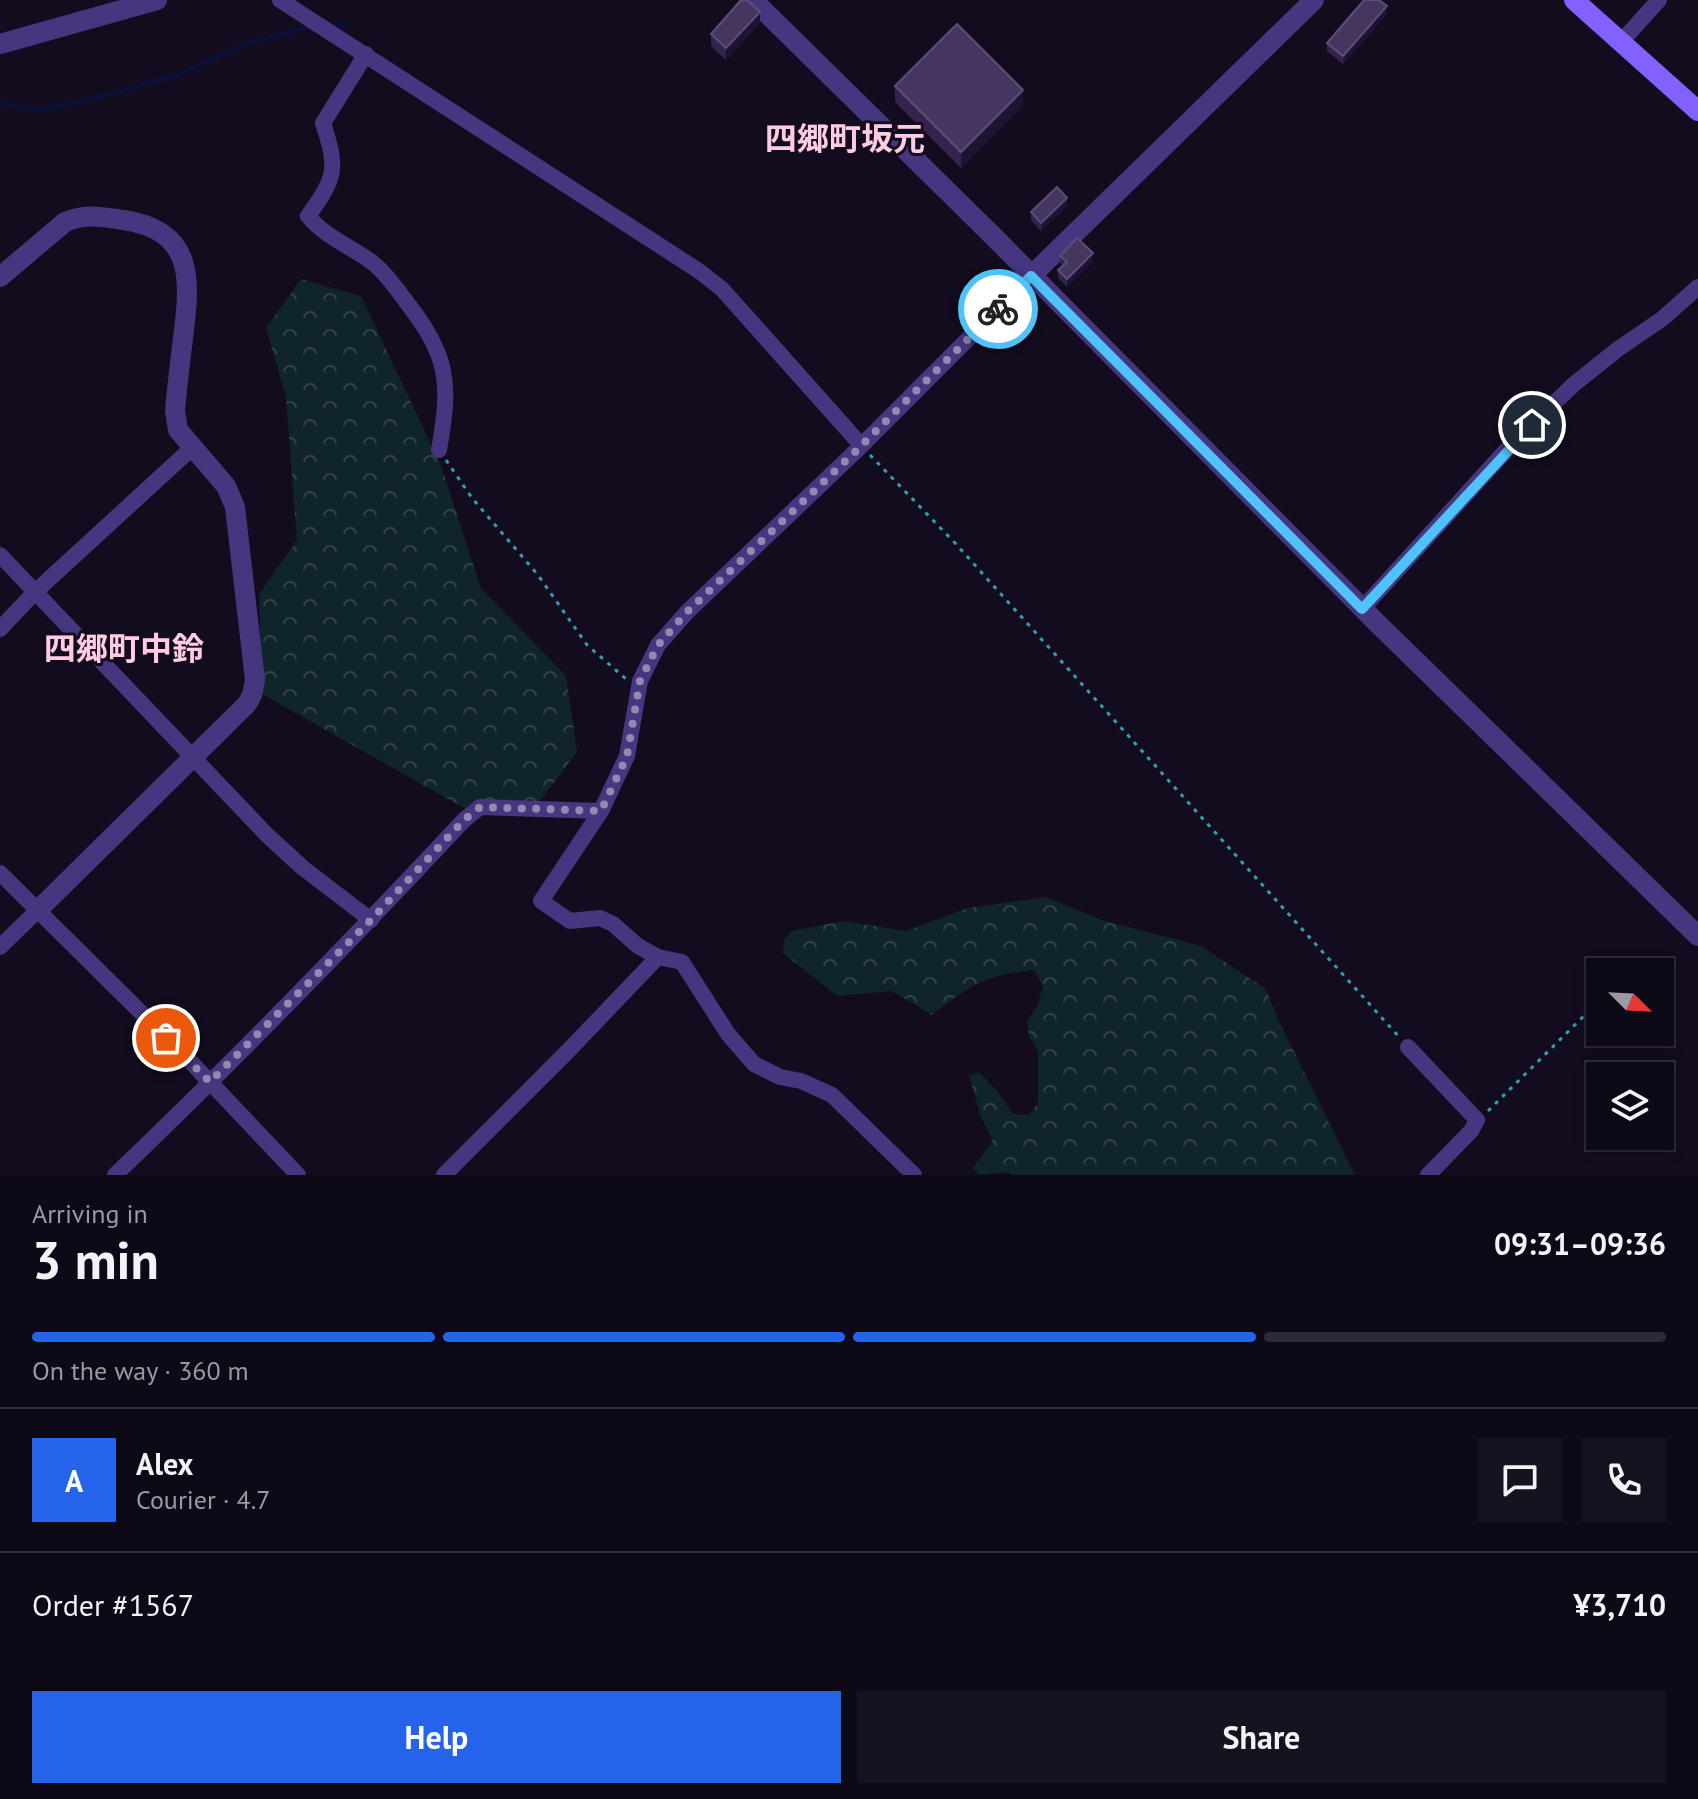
<!DOCTYPE html>
<html lang="en">
<head>
<meta charset="utf-8">
<style>
  body { margin:0; font-family:"PT Sans","Noto Sans JP",sans-serif; background:#171220; color:#f1f3f6; height:100vh; display:flex; flex-direction:column; font-size:30px; white-space:nowrap }
  * { box-sizing:border-box; margin:0 }
  p { font-size:26px; color:#9b9aa1 }
  .icon { flex:none; width:44px; height:44px; fill:none; stroke:currentColor; stroke-width:2; stroke-linecap:round; stroke-linejoin:round }
  .map { position:relative; height:1175px; overflow:hidden }
  .details { display:flex; flex-direction:column; background:#0e0917; flex:1 }
  .details>* { flex:none }
  .needle { width:52px; rotate:114deg }
  .fabs { position:absolute; left:1586px; top:958px; display:grid; gap:16px }
  .fabs a { display:grid; place-items:center; width:88px; height:88px; border-radius:0px; background:#0e0917; box-shadow:0 4px 12px #0003,0 0 0 2px #2e2a36; font-size:40px }
  .pin { position:absolute; display:grid; place-items:center; width:68px; height:68px; color:#fff; margin:-34px; border:4px solid #fff; border-radius:50%; box-shadow:0 2px 8px #0007 }
  .courier { position:absolute; display:grid; place-items:center; width:80px; height:80px; margin:-40px; border:6px solid #4fc3f7; border-radius:50%; background:#fff; color:#222; box-shadow:0 2px 10px #0007 }
  .headline em { font-style:normal; font-weight:600 }
  .headline div { display:flex; flex-direction:column-reverse }
  .headline { display:flex; align-items:center; justify-content:space-between; height:136px; padding:0 32px }
  h1 { font-size:52px; font-weight:600; line-height:60px }
  .bar { display:grid; grid-template-columns:repeat(4,1fr); gap:12px 8px; align-content:center; height:96px; padding:0 32px }
  .bar i { height:10px; border-radius:6px; background:#2e2a36 }
  .bar .on { background:#2563eb }
  .bar p { grid-column:span 4 }
  .line { display:flex; align-items:center; gap:20px; padding:0 32px; border-top:2px solid #2e2a36 }
  .line div { flex:1 }
  .round { display:grid; place-items:center; flex:none; width:84px; height:84px; border-radius:0px; background:#171220 }
  .cta { display:flex; gap:16px; margin-top:auto; padding:16px 32px }
  .cta a { flex:1; height:92px; border-radius:0px; background:#2563eb; color:#fff; font-size:32px; font-weight:600; line-height:92px; text-align:center }
  .cta a+a { background:#171220; color:#f1f3f6 }
  .map>svg:first-child { display:block }
</style>
</head>
<body>
<div class="map">
<svg width="1698" height="1175" viewBox="0 0 1698 1175">
  <defs>
    <pattern id="forest-crowns" width="20" height="18" patternUnits="userSpaceOnUse" patternTransform="scale(2)"><rect width="20" height="18" fill="#0f2529"/><path d="M2 6a3 3 0 1 1 6 0M12 15a3 3 0 1 1 6 0" fill="none" stroke="#314349"/></pattern>
  </defs>
  <rect width="100%" height="100%" fill="#130c1f"/>
  <g fill="url(#forest-crowns)">
    <path d="M301 279 361 296 441 466 481 588 566 676 577 752 537 805 478 816 262 694 259 594 297 540 286 397 266 328Z"/>
    <path d="M1046 897 1102 920 1201 946 1266 989 1278 1019 1355 1175H1011L1008 1172 979 1175 973 1168 993 1140 981 1117 969 1075 980 1073 997 1091 1013 1114 1029 1115 1038 1103V1052L1029 1036 1027 1021 1037 1006 1043 987 1034 970C987 974 969 986 932 1015L892 991 837 996 783 953 784 940 791 931 844 921 905 931 968 908Z"/>
  </g>
  <g fill="none" stroke-linecap="round" stroke-linejoin="round">
    <g stroke="#08113c" stroke-width="4">
      <path d="M332 26 345 25"/>
      <path d="M0 103 39 110 96 98 181 74 247 43 311 27"/>
    </g>
    <g stroke="#2ba0b1" stroke-width="3" stroke-dasharray="4 6" stroke-linecap="butt">
      <path d="M870 455 955 543 1400 1038"/>
      <path d="M446 460 472 498 538 575 587 645 626 679"/>
      <path d="M1488 1111 1599 1001"/>
    </g>
    <g stroke="#46367f" stroke-width="16">
      <path d="M280 0 699 271 722 289 861 445"/>
      <path d="M1621 42 1659 0"/>
      <path d="M366 54 323 123C338 169 336 177 308 216 326 238 351 246 373 263 386 273 395 287 405 300 449 357 451 381 439 450"/>
      <path d="M0 555 267 835 303 868 371 920"/>
      <path d="M1362 609 1511 445 1573 385 1618 349 1662 319 1698 287"/>
      <path d="M0 629 35 592 192 448"/>
      <path d="M0 873 188 1059 298 1175"/>
      <path d="M0 947 38 910"/>
      <path d="M1408 1047 1477 1120 1471 1131 1428 1175"/>
      <path d="M115 1175C235 1060 351 941 464 820L480 807 601 811"/>
      <path d="M444 1175 567 1052 658 957"/>
      <path d="M914 1175 832 1095 801 1081 780 1077 754 1064 728 1034 682 962 658 957 638 946 613 924 600 918 570 921 541 901 601 811 627 756 640 681 658 645 687 612 857 450 1031 276"/>
    </g>
    <g stroke="#46367f" stroke-width="20">
      <path d="M753 0 993 236 1377 623 1698 936"/>
      <path d="M0 44 157 0"/>
      <path d="M1031 276 1314 0"/>
      <path d="M0 277 65 222C86 213 102 217 124 220 196 231 190 282 183 338 180 363 177 387 175 411L178 430 226 486 235 507 255 680 252 695 247 704 38 910"/>
    </g>
    <path stroke="#8261ff" stroke-width="20" d="M1574 0 1698 111"/>
  </g>
  <g fill="#34244d">
    <path d="M1387 14 1343 64 1327 51V43Z"/>
    <path d="M760 23 726 60 711 46V34Z"/>
    <path d="M895 86 1023 106 961 168 895 102Z"/>
    <path d="M1067 206 1041 231 1031 220V212Z"/>
    <path d="M1060 256 1093 261 1067 287 1058 278V270L1063 266 1060 263Z"/>
  </g>
  <g fill="#1f1333">
    <path d="M1387 6V14L1343 64V56Z"/>
    <path d="M760 12V23L726 60V48Z"/>
    <path d="M1023 90V106L961 168V152Z"/>
    <path d="M1067 198V206L1041 231V223Z"/>
    <path d="M1093 253V261L1067 287V279Z"/>
  </g>
  <g fill="#453660" stroke="#5d4d79" stroke-width="2">
    <path d="M741 0H747L760 12 726 48 711 34Z"/>
    <path d="M1364 0H1379L1387 6 1343 56 1327 43Z"/>
    <path d="M957 24 1023 90 961 152 895 86Z"/>
    <path d="M1057 187 1067 198 1041 223 1031 212Z"/>
    <path d="M1077 238 1093 253 1067 279 1058 270 1067 262 1060 256Z"/>
  </g>
  <g fill="none" stroke-linecap="round" stroke-linejoin="round">
    <path stroke="#9488b1" stroke-width="8" stroke-dasharray="0 14.4" d="M166 1038 210 1082 371 920 464 820 480 807 601 811 627 756 640 681 658 645 687 612 857 450 998 309"/>
    <path stroke="#4fc3f7" stroke-width="10" d="M998 309 1031 276 1362 609 1532 425"/>
  </g>
  <g text-anchor="middle" dominant-baseline="central" stroke-width="6" stroke-linejoin="round" paint-order="stroke">
    <g font-size="32" font-weight="bold" fill="#ffcce3" stroke="#130c1f">
      <text x="845" y="138">四郷町坂元</text>
      <text x="124" y="648">四郷町中鈴</text>
    </g>
  </g>
</svg>
<div class="fabs">
<a><svg class="needle" viewBox="-14 -14 28 28"><path d="M0-13l5 13h-10z" fill="#e53935"/><path d="M0 13l5-13h-10z" fill="#9b9aa1"/></svg></a>
<a><svg class="icon" aria-label="layers" viewBox="0 0 24 24"><path d="M12 4l9 5-9 5-9-5zM3 14l9 5 9-5"/></svg></a>
</div>
<div class="pin" style="left:166px;top:1038px;background:#ea580c"><svg class="icon" aria-label="bag" viewBox="0 0 24 24"><path d="M5 8h14l-1 12H6zM9 8a3 3 0 0 1 6 0"/></svg></div>
<div class="pin" style="left:1532px;top:425px;background:#1f2937"><svg class="icon" aria-label="home" viewBox="0 0 24 24"><path d="M3 11l9-7 9 7M6 9v11h12V9"/></svg></div>
<div class="courier" style="left:998px;top:309px"><svg class="icon" aria-label="bike" viewBox="0 0 24 24"><circle cx="6" cy="16" r="4"/><circle cx="18" cy="16" r="4"/><path d="M6 16l4-8h5l3 8M10 8l3 8H6M13 5h3"/></svg></div>
</div>
<section class="details">
<div class="headline"><div><h1>3 min</h1><p>Arriving in</p></div><em>09:31–09:36</em></div>
<div class="bar"><i class="on"></i><i class="on"></i><i class="on"></i><i></i><p>On the way · 360 m</p></div>
<div class="line" style="height:144px"><b class="round" style="background:#2563eb;color:#fff">A</b><div><b>Alex</b><p>Courier · 4.7</p></div><a class="round"><svg class="icon" aria-label="chat" viewBox="0 0 24 24"><path d="M4 5h16v11H9l-5 4z"/></svg></a><a class="round"><svg class="icon" aria-label="phone" viewBox="0 0 24 24"><path d="M5 4h4l2 5-3 2q2 4 5 5l2-3 5 2v4C11 20 4 13 5 4z"/></svg></a></div>
<div class="line" style="height:104px"><div>Order #1567</div><b>¥3,710</b></div>
<div class="cta"><a>Help</a><a>Share</a></div>
</section>
</body>
</html>
